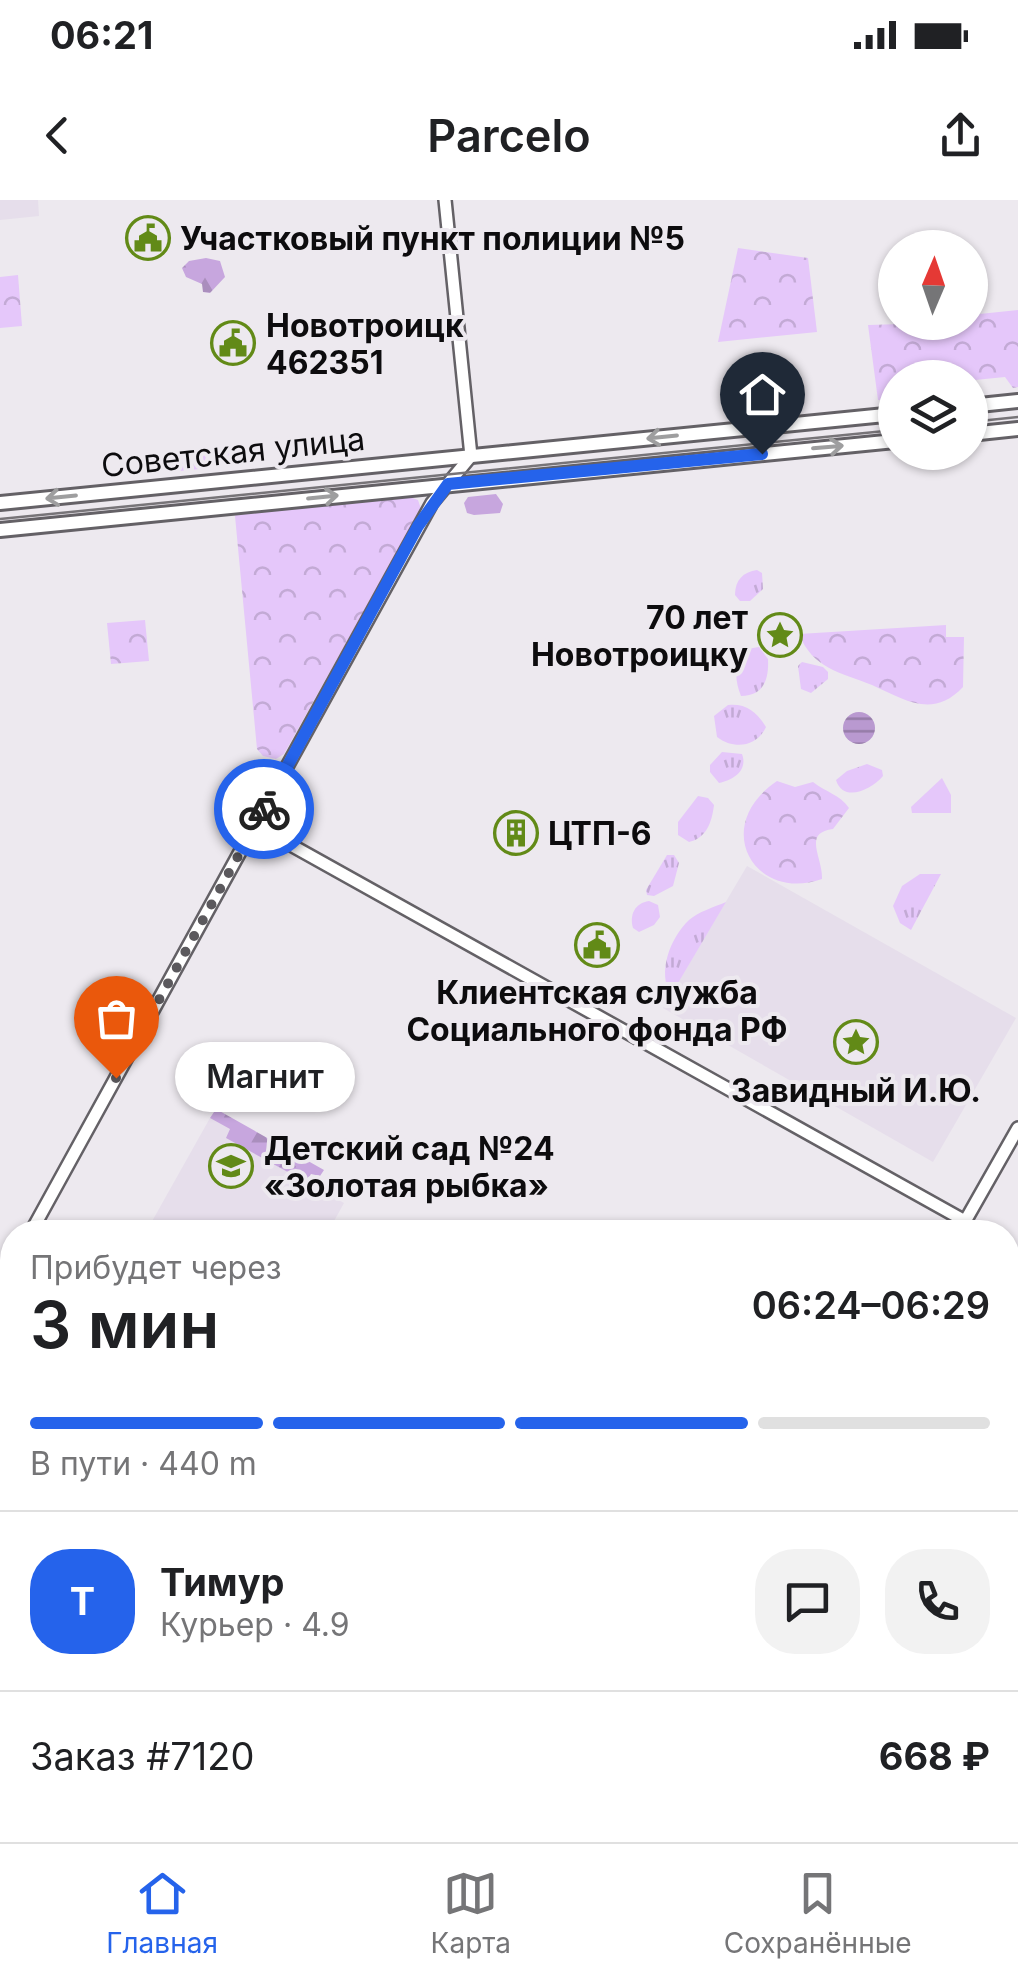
<!DOCTYPE html>
<html lang="ru">
<head>
<meta charset="utf-8">
<style>
  body { margin:0; font-family:Inter,sans-serif; background:#f2f2f2; color:#202124; height:100vh; display:flex; flex-direction:column; font-size:38px; white-space:nowrap }
  * { box-sizing:border-box; margin:0 }
  p { font-size:32px; color:#757577 }
  .icon { flex:none; width:55px; height:55px; fill:none; stroke:currentColor; stroke-width:2; stroke-linecap:round; stroke-linejoin:round }
  .map { position:relative; flex:1; overflow:hidden }
  .drawer { position:absolute; left:0px; top:1020px; width:1020px; height:622px; display:flex; flex-direction:column; background:#fff; border-radius:40px 40px 0 0; box-shadow:0 2px 8px #0004 }
  .drawer>* { flex:none }
  .needle { width:65px; rotate:2deg }
  .tools { position:absolute; left:878px; top:30px; display:grid; gap:20px }
  .tools a { display:grid; place-items:center; width:110px; height:110px; border-radius:50%; background:#fff; box-shadow:0 2px 8px #0004; font-size:50px }
  .pin { position:absolute; display:grid; place-items:center; width:85px; height:85px; color:#fff; margin:-102px -42px; border-radius:50% 50% 50% 0; rotate:-45deg; box-shadow:0 0 10px #0007 }
  .pin .icon { rotate:45deg }
  .courier { position:absolute; display:grid; place-items:center; width:100px; height:100px; margin:-50px; border:8px solid #2563eb; border-radius:50%; background:#fff; color:#222; box-shadow:0 2px 12px #0007 }
  .bubble { position:absolute; height:70px; border-radius:35px; background:#fff; box-shadow:0 2px 8px #0004; font-size:32px; font-weight:600; line-height:70px; text-align:center }
  .headline em { font-style:normal; font-weight:600 }
  .headline div { display:flex; flex-direction:column-reverse }
  .headline { display:flex; align-items:center; justify-content:space-between; height:170px; padding:0 30px }
  h1 { font-size:65px; font-weight:600; line-height:75px }
  .bar { display:grid; grid-template-columns:repeat(4,1fr); gap:15px 10px; align-content:center; height:120px; padding:0 30px }
  .bar i { height:12px; border-radius:8px; background:#e0e0e0 }
  .bar .on { background:#2563eb }
  .bar p { grid-column:span 4 }
  .line { display:flex; align-items:center; gap:25px; padding:0 30px; border-top:2px solid #e0e0e0 }
  .line div { flex:1 }
  .round { display:grid; place-items:center; flex:none; width:105px; height:105px; border-radius:40px; background:#f2f2f2 }
  .status { display:flex; justify-content:space-between; align-items:center; height:70px; padding:0 50px; background:#fff; direction:ltr }
  .status svg { height:28px; fill:currentColor }
  header { display:flex; justify-content:space-between; align-items:center; height:130px; padding:0 30px; background:#fff; font-size:45px; font-weight:600 }
  .menu { display:flex; justify-content:space-around; align-items:center; height:140px; border-top:2px solid #e0e0e0; background:#fff; font-size:28px; color:#757577 }
  .menu a { display:grid; justify-items:center; gap:5px }
  .menu .on { color:#2563eb }
  .map>svg:first-child { display:block }
</style>
</head>
<body>
<div class="status"><b>06:21</b><svg viewBox="0 0 49 12"><path d="M0 12V9h3v3zM5 12V6h3v6zM10 12V3h3v9zM15 12V0h3v12zM26 1h20v11H26zM47 4h2v5h-2z"/></svg></div>
<header><svg class="icon" aria-label="back" viewBox="0 0 24 24"><path d="M15 5l-7 7 7 7"/></svg>Parcelo<svg class="icon" aria-label="share" viewBox="0 0 24 24"><path d="M12 15V3M7 8l5-5 5 5M5 13v7h14v-7"/></svg></header>
<div class="map">
<svg width="1018" height="1642" viewBox="0 0 1018 1642">
  <defs>
    <pattern id="grass-tufts" width="24" height="20" patternUnits="userSpaceOnUse" patternTransform="scale(2.5)"><rect width="24" height="20" fill="#e5c7fa"/><path d="M3 7l-1-3M5 7V3M7 7l1-3M15 17l-1-3M17 17v-4M19 17l1-3" fill="none" stroke="#c3aad5"/></pattern>
    <pattern id="forest-firs" width="22" height="20" patternUnits="userSpaceOnUse" patternTransform="scale(2.5)"><rect width="22" height="20" fill="#c7a6de"/><path d="M5 1l3.5 6h-7zM16 11l3.5 6h-7z" fill="#aa8ebd"/></pattern>
    <pattern id="park-crowns" width="20" height="18" patternUnits="userSpaceOnUse" patternTransform="scale(2.5)"><rect width="20" height="18" fill="#e5c7fa"/><path d="M2 6a3 3 0 1 1 6 0M12 15a3 3 0 1 1 6 0" fill="none" stroke="#c3aad5"/></pattern>
    <pattern id="water-rules" width="6" height="5" patternUnits="userSpaceOnUse" patternTransform="scale(2.5)"><rect width="6" height="5" fill="#b999d0"/><path d="M0 2.5h6" fill="none" stroke="#957ba7"/></pattern>
  </defs>
  <rect width="100%" height="100%" fill="#ede9ef"/>
  <g fill="#e6deeb">
    <path d="M0 0H38L39 16 0 20Z"/>
    <path d="M747 666 1016 818 933 962 663 808Z"/>
    <path d="M210 918 231 929 227 938 344 1003 328 1032H146Z"/>
    <path d="M0 1608 12 1615V1630H40L61 1642H0Z"/>
    <path d="M666 1630H907L921 1642H659Z"/>
  </g>
  <g fill="url(#grass-tufts)">
    <path d="M231 251 230 262 214 263 209 268 170 272 155 259Z"/>
    <path d="M757 370 762 373 763 389 750 401H740L735 395C735 380 743 372 757 370Z"/>
    <path d="M759 447 768 459C769 479 764 496 741 496 734 479 734 463 747 449Z"/>
    <path d="M802 462 823 467 828 472V479L811 493 801 489 798 466Z"/>
    <path d="M728 505C746 503 757 512 766 527 757 547 734 550 717 537L714 516Z"/>
    <path d="M722 552 742 554C748 570 734 580 719 583L710 572V565Z"/>
    <path d="M867 564 882 570 883 576C871 590 843 603 836 580L847 571Z"/>
    <path d="M698 596 708 598 714 605C712 621 707 638 689 642L678 635V622Z"/>
    <path d="M667 655H674L679 663 673 686 654 696 647 695 646 690Z"/>
    <path d="M920 674H941L911 730 900 723 893 706 902 686Z"/>
    <path d="M649 701 658 705 660 717 654 725 639 732 633 728C629 715 635 703 649 701Z"/>
    <path d="M726 702 671 795C657 773 670 738 689 720 698 712 714 707 726 702Z"/>
  </g>
  <g fill="url(#forest-firs)">
    <path d="M206 58 220 61 225 77 210 93 203 92 202 84 186 77 182 68 189 61Z"/>
    <path d="M496 294 503 304 500 313 474 315 467 313 464 303 468 297Z"/>
    <path d="M216 909 324 970 320 976 311 974 306 982 226 938 230 929 210 918Z"/>
  </g>
  <g fill="url(#park-crowns)">
    <path d="M738 48 808 58 817 132 718 142Z"/>
    <path d="M18 75 22 126 0 128V77Z"/>
    <path d="M1018 110V187L1013 188 1005 177 975 180 970 192V178H895V200H878L868 125 970 122V115Z"/>
    <path d="M407 296 418 300 421 309 284 554 276 559 263 556 257 549 235 316 239 311Z"/>
    <path d="M145 420 149 461 111 464 107 423Z"/>
    <path d="M946 425V437H964L963 487C933 519 905 500 872 485 840 472 813 469 799 434Z"/>
    <path d="M777 581 795 587 813 582C827 593 839 594 849 608L833 629C802 633 823 657 822 679 754 703 710 626 777 581Z"/>
  </g>
  <path fill="#e5c7fa" d="M942 578 951 595V613H912L911 607Z"/>
  <circle fill="url(#water-rules)" cx="859" cy="528" r="16"/>
  <g fill="none" stroke-linecap="round" stroke-linejoin="round">
    <g stroke="#646166" stroke-width="16">
      <g id="tertiary">
        <path d="M255 625 965 1021"/>
        <path d="M31 1032 432 303 471 256 445 0"/>
        <path d="M959 1032 1018 928"/>
        <path d="M0 1089 12 1066"/>
        <path d="M0 1341 12 1348"/>
        <path d="M518 1630 540 1642"/>
        <path d="M619 1642 626 1630"/>
      </g>
    </g>
    <g stroke="#646166" stroke-width="18">
      <g id="secondary">
        <path d="M970 206 1018 201"/>
        <path d="M970 234 1018 229"/>
        <path d="M0 303 895 214"/>
        <path d="M0 330 895 241"/>
      </g>
    </g>
    <use href="#tertiary" stroke="#fff" stroke-width="11"/>
    <use href="#secondary" stroke="#fff" stroke-width="12"/>
    <g stroke="#777478" stroke-width="2.5">
      <path d="M970 222 1018 217"/>
      <path d="M0 319 895 230"/>
    </g>
  </g>
  <defs><path id="oneway-shaft" d="M-6 0H5M1.5-3L5.5 0L1.5 3" fill="none" stroke-width="1.6" stroke-linecap="round" stroke-linejoin="round" transform="scale(2.5)"/></defs>
  <g stroke="#9e9e9f">
    <use href="#oneway-shaft" transform="translate(662 237) rotate(174)"/>
    <use href="#oneway-shaft" transform="translate(828 247) rotate(-5)"/>
    <use href="#oneway-shaft" transform="translate(61 297) rotate(174)"/>
    <use href="#oneway-shaft" transform="translate(323 297) rotate(-6)"/>
  </g>
  <g fill="none" stroke-linecap="round" stroke-linejoin="round">
    <path stroke="#5b595d" stroke-width="10" stroke-dasharray="0 18" d="M116 878 264 609"/>
    <path stroke="#2563eb" stroke-width="12" d="M264 609 418 326 448 284 762 254"/>
  </g>
  <defs>
    <g id="civic-ring" transform="scale(2.25)"><circle r="9.5" fill="#ede9ef" stroke="#628a17" stroke-width="1.5"/><path d="M-.6-6.5H3V-4.5H.6V-3L4-1V1h2V6H-6V1h2V-1L-.6-3ZM-1.2 2.5V6h2.4V2.5Z" fill="#628a17"/></g>
    <g id="sight-ring" transform="scale(2.25)"><circle r="9.5" fill="#ede9ef" stroke="#628a17" stroke-width="1.5"/><path d="M0-6L1.8-2.2L6-1.7L2.9 1.2L3.7 5.4L0 3.3L-3.7 5.4L-2.9 1.2L-6-1.7L-1.8-2.2Z" fill="#628a17"/></g>
    <g id="building-ring" transform="scale(2.25)"><circle r="9.5" fill="#ede9ef" stroke="#628a17" stroke-width="1.5"/><path d="M-4-6H4V6H1V3H-1V6H-4ZM-2.5-4.3h1.7v1.8h-1.7ZM.8-4.3h1.7v1.8H.8ZM-2.5-1h1.7V.8h-1.7ZM.8-1h1.7V.8H.8Z" fill="#628a17"/></g>
    <g id="school-ring" transform="scale(2.25)"><circle r="9.5" fill="#ede9ef" stroke="#628a17" stroke-width="1.5"/><path d="M0-5L7-2L0 1L-7-2ZM-4 1L0 2.5L4 1V4Q0 6-4 4Z" fill="#628a17"/></g>
  </defs>
  <g fill-rule="evenodd">
    <use href="#civic-ring" x="148" y="38"/>
    <use href="#civic-ring" x="233" y="143"/>
    <use href="#sight-ring" x="780" y="435"/>
    <use href="#building-ring" x="516" y="633"/>
    <use href="#civic-ring" x="597" y="745"/>
    <use href="#sight-ring" x="856" y="842"/>
    <use href="#school-ring" x="231" y="966"/>
  </g>
  <g text-anchor="middle" dominant-baseline="central" stroke-width="8" stroke-linejoin="round" paint-order="stroke">
    <g font-size="32" font-weight="bold" fill="#0d0c0e" stroke="#ede9ef" text-anchor="start">
      <text x="180" y="38">Участковый пункт полиции №5</text>
      <text x="266" y="125">Новотроицк<tspan x="266" dy="37">462351</tspan></text>
      <text x="748" y="417" text-anchor="end">70 лет<tspan x="748" dy="37">Новотроицку</tspan></text>
      <text x="548" y="633">ЦТП-6</text>
      <text x="597" y="792" text-anchor="middle">Клиентская служба<tspan x="597" dy="37">Социального фонда РФ</tspan></text>
      <text x="856" y="890" text-anchor="middle">Завидный И.Ю.</text>
      <text x="264" y="948">Детский сад №24<tspan x="264" dy="37">«Золотая рыбка»</tspan></text>
    </g>
    <g font-size="32" fill="#0d0c0e" stroke="#ede9ef">
      <text transform="translate(233 252) rotate(-6)">Советская улица</text>
    </g>
  </g>
</svg>
<div class="tools">
<a><svg class="needle" viewBox="-14 -14 28 28"><path d="M0-13l5 13h-10z" fill="#e53935"/><path d="M0 13l5-13h-10z" fill="#757577"/></svg></a>
<a><svg class="icon" aria-label="layers" viewBox="0 0 24 24"><path d="M12 4l9 5-9 5-9-5zM3 14l9 5 9-5"/></svg></a>
</div>
<div class="pin" style="left:116px;top:878px;background:#ea580c"><svg class="icon" aria-label="bag" viewBox="0 0 24 24"><path d="M5 8h14l-1 12H6zM9 8a3 3 0 0 1 6 0"/></svg></div>
<div class="pin" style="left:762px;top:254px;background:#1f2937"><svg class="icon" aria-label="home" viewBox="0 0 24 24"><path d="M3 11l9-7 9 7M6 9v11h12V9"/></svg></div>
<div class="courier" style="left:264px;top:609px"><svg class="icon" aria-label="bike" viewBox="0 0 24 24"><circle cx="6" cy="16" r="4"/><circle cx="18" cy="16" r="4"/><path d="M6 16l4-8h5l3 8M10 8l3 8H6M13 5h3"/></svg></div>
<div class="bubble" style="left:175px;top:842px;width:180px">Магнит</div>
<section class="drawer">
<div class="headline"><div><h1>3 мин</h1><p>Прибудет через</p></div><em>06:24–06:29</em></div>
<div class="bar"><i class="on"></i><i class="on"></i><i class="on"></i><i></i><p>В пути · 440 m</p></div>
<div class="line" style="height:180px"><b class="round" style="background:#2563eb;color:#fff">Т</b><div><b>Тимур</b><p>Курьер · 4.9</p></div><a class="round"><svg class="icon" aria-label="chat" viewBox="0 0 24 24"><path d="M4 5h16v11H9l-5 4z"/></svg></a><a class="round"><svg class="icon" aria-label="phone" viewBox="0 0 24 24"><path d="M5 4h4l2 5-3 2q2 4 5 5l2-3 5 2v4C11 20 4 13 5 4z"/></svg></a></div>
<div class="line" style="height:130px"><div>Заказ #7120</div><b>668 ₽</b></div>
</section>
</div>
<nav class="menu">
<a class="on"><svg class="icon" aria-label="home" viewBox="0 0 24 24"><path d="M3 11l9-7 9 7M6 9v11h12V9"/></svg>Главная</a>
<a><svg class="icon" aria-label="map" viewBox="0 0 24 24"><path d="M3 6l6-2 6 2 6-2v14l-6 2-6-2-6 2zM9 4v14M15 6v14"/></svg>Карта</a>
<a><svg class="icon" aria-label="saved" viewBox="0 0 24 24"><path d="M7 4h10v16l-5-4-5 4z"/></svg>Сохранённые</a>
</nav>
</body>
</html>
